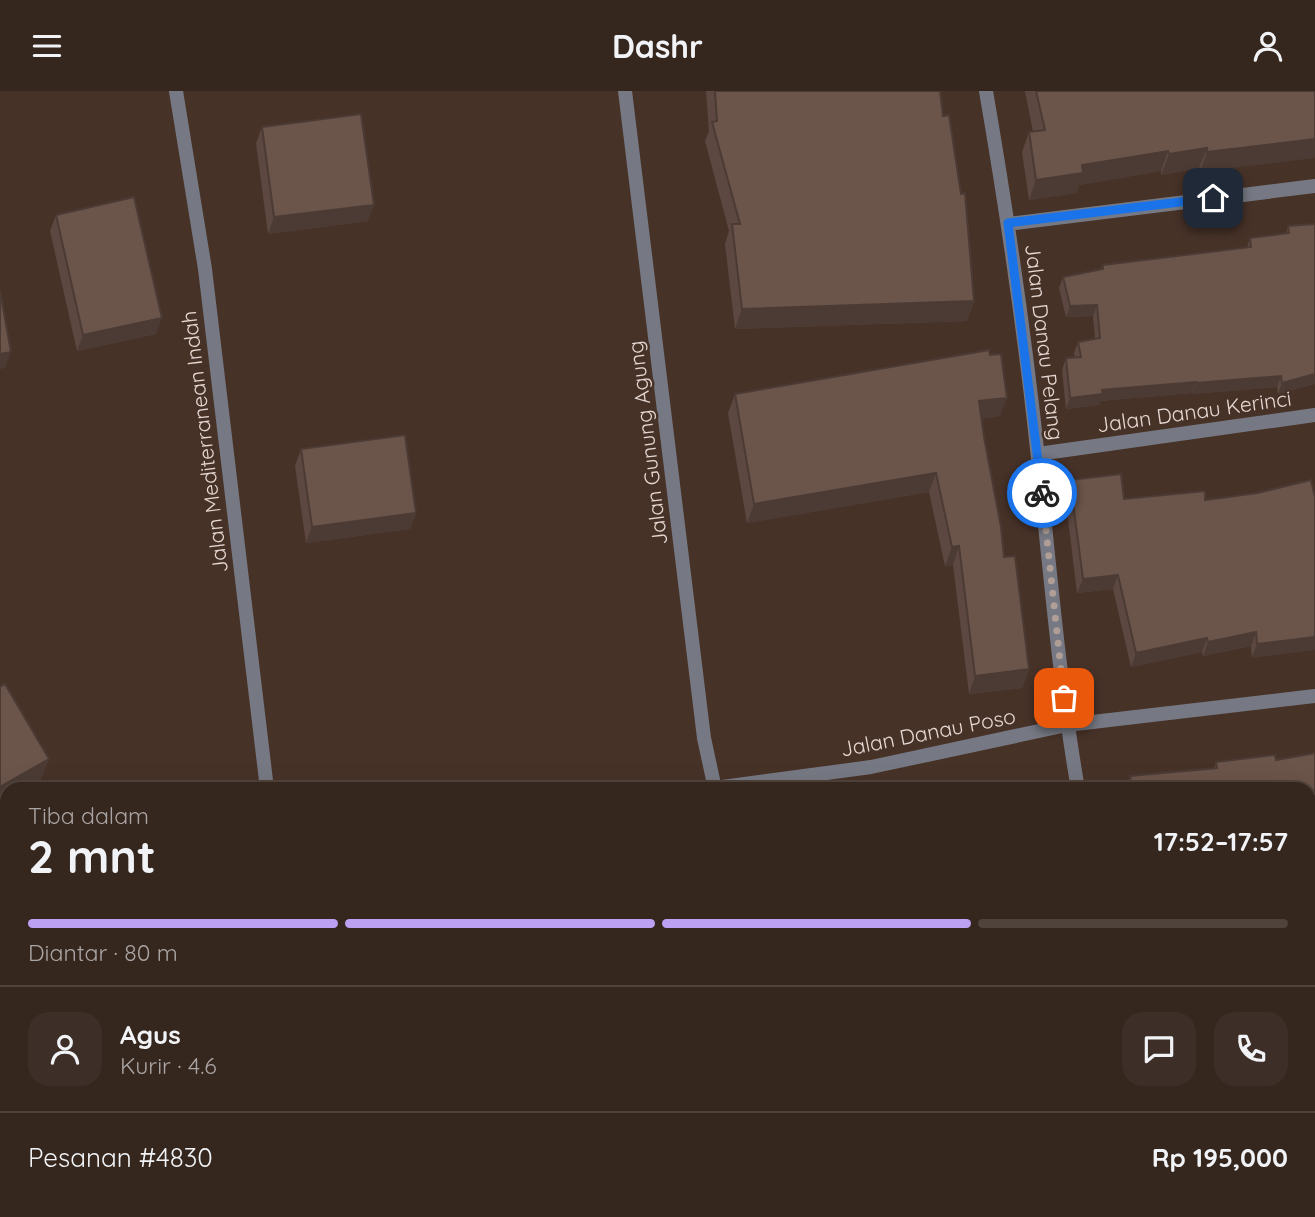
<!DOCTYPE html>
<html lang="id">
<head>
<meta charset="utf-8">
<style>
  body { margin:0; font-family:Quicksand,sans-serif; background:#3d2e27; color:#f1f3f6; height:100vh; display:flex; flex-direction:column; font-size:26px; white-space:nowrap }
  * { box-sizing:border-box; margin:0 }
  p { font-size:23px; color:#aaa5a4 }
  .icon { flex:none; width:38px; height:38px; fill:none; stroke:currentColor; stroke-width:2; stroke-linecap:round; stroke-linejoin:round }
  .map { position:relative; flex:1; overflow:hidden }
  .drawer { position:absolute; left:0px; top:691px; width:1316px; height:436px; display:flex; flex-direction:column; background:#35261e; border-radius:21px 21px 0 0; box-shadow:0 7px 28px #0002,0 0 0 2px #4f433c }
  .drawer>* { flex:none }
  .pin { position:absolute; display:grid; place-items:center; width:60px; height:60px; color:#fff; margin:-30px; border-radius:14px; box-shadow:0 4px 10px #0006 }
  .courier { position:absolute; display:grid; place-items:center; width:70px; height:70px; margin:-35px; border:5px solid #1a73e8; border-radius:50%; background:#fff; color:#222; box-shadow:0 2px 9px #0007 }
  .summary em { font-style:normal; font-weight:800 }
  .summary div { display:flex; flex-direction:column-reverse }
  .summary { display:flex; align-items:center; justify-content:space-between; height:119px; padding:0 28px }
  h1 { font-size:46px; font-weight:800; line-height:52px }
  .bar { display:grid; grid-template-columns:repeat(4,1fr); gap:10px 7px; align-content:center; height:84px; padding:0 28px }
  .bar i { height:9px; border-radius:5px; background:#4f433c }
  .bar .on { background:#bca0f2 }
  .bar p { grid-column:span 4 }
  .line { display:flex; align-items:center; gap:18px; padding:0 28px; border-top:2px solid #4f433c }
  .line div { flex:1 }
  .round { display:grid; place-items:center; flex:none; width:74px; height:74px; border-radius:21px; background:#3d2e27 }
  header { display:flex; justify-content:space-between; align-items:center; height:91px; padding:0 28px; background:#35261e; font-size:32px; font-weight:800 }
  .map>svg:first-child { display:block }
</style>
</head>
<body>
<header><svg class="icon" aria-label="menu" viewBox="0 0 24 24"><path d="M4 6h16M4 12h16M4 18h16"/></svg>Dashr<svg class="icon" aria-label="person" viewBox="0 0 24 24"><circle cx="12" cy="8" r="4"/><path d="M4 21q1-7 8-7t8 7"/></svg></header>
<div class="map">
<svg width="1315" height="1126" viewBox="0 0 1315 1126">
  <rect width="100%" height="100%" fill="#473228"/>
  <path fill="#553a2d" d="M0 1048 7 1059V1120H731L732 1126H0Z"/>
  <path fill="#7a4022" d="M274 1120H695L700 1126H233Z"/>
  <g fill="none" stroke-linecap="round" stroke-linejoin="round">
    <path stroke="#8f7d75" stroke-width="4.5" stroke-dasharray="5 3.5" stroke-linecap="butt" d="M331 1120 332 1126"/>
    <path stroke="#767983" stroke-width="14" d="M21 1126 64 1120"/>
    <g stroke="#767983" stroke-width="14">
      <path d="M176 0 205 178 267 698"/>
      <path d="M625 0 704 647 715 698"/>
      <path d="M986 0C1007 122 1025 244 1038 367 1050 478 1059 589 1078 698"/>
      <path d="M1008 133 1315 95"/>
      <path d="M1038 363 1315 324"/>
      <path d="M715 697 871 676 1067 634 1315 605"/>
      <path d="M1309 881H1315"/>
      <path d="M1309 1098 1315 1097"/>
      <path d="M772 1120 773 1126"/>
      <path d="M1143 1121 1149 1120"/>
    </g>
  </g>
  <g fill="#5c4840">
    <path d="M706 0H940L943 25 974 210 967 230 735 238 725 153 729 140 705 50 709 40Z"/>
    <path d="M1025 0H1315L1200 81 1199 77 1161 84V80L1079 94 1076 102 1029 109 1022 61 1029 41H1033Z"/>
    <path d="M262 36 368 130 268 143 256 52Z"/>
    <path d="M56 124 156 243 77 260 50 140Z"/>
    <path d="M1315 133V293L1278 303 1277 296 1192 303V302L1100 310 1099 314 1066 318 1062 279 1066 267H1075L1074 262 1078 251 1095 248 1093 225 1066 226 1059 197 1063 186 1101 178 1103 174 1247 156 1250 147 1286 142 1288 135Z"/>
    <path d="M735 303 1000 325 981 328 1004 466 1029 578 1022 597 969 603 953 474 945 475 929 401 747 432 728 322Z"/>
    <path d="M301 358 416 422 410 438 306 452 295 375Z"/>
    <path d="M1070 389 1124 408 1205 409 1315 406 1252 567 1251 555 1203 565 1202 561 1131 576 1113 498 1077 502 1065 403Z"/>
    <path d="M1315 662V846L1309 847V698H1125L1130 685 1214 677 1216 671 1276 669Z"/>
    <path d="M1022 1120H1084L1085 1126H1023Z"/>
  </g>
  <g fill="#4b3b34">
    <path d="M1315 48V67L1200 81 1207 61Z"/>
    <path d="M1207 57 1199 77 1161 84 1169 63Z"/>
    <path d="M1168 60 1161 80 1079 94 1076 102 1029 109 1036 89 1082 74Z"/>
    <path d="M374 114 368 130 268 143 274 126Z"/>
    <path d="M974 210 967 230 735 238 742 218Z"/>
    <path d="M1097 214 1093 225 1066 226 1070 215Z"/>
    <path d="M162 227 156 243 77 260 83 244Z"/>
    <path d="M11 261 5 277 0 278V263Z"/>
    <path d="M1315 283V293L1278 303 1282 292Z"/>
    <path d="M1281 285 1277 296 1192 303 1196 292Z"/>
    <path d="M1196 291 1192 302 1100 310 1099 314 1066 318 1070 307 1102 299Z"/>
    <path d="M1007 307 1000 325 972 329 979 310Z"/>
    <path d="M936 382 929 401 747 432 754 413Z"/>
    <path d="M416 422 410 438 306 452 312 436Z"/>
    <path d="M959 455 953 474 945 475 952 456Z"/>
    <path d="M1118 484 1113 498 1077 502 1083 488Z"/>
    <path d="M1256 541 1251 555 1203 565 1208 551Z"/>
    <path d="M1315 545V559L1252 567 1257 553Z"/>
    <path d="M1207 547 1202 561 1131 576 1136 562Z"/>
    <path d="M1029 578 1022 597 969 603 975 585Z"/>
    <path d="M49 668 40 691 28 698H7V710L0 714V696Z"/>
    <path d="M7 792V807L0 808V793Z"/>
    <path d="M1315 831V846L1309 847V832Z"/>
    <rect x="1309" y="1051" width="6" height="14"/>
  </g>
  <g fill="#6b544a" stroke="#4b3b34" stroke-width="2">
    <path d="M715 0H940L943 25 949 24 961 103 965 102 974 210 742 218 732 133H740L712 31 717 30Z"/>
    <path d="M1036 0H1315V48L1207 61V57L1169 63 1168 60 1082 74 1083 82 1036 89 1029 41 1045 39Z"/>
    <path d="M361 23 374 114 274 126 262 36Z"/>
    <path d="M134 106 162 227 83 244 56 124Z"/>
    <path d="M1315 133V283L1282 292 1281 285 1196 292V291L1102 299 1103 303 1070 307 1066 267 1081 266 1078 251 1100 247 1097 214 1070 215 1063 186 1103 178V174L1251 156 1250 147 1289 142 1288 135Z"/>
    <path d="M0 200 11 261 0 263Z"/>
    <path d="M989 259 990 264 1001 263 1007 307 979 310 984 346 1001 436 1004 466 1015 465 1029 578 975 585 959 455 952 456 936 382 754 413 735 303Z"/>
    <path d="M405 344 416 422 312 436 301 358Z"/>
    <path d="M1121 383 1124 408 1205 400V409L1257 402 1311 389 1315 406V546L1257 553 1256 541 1208 551 1207 547 1136 562 1118 484 1083 488 1070 389Z"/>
    <path d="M5 593 49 668 0 696V596Z"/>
    <path d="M1315 662V831L1309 832V698H1132L1130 685 1217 677 1216 671 1275 664 1276 669Z"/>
    <path d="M7 740V792L0 793V741Z"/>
    <path d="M1315 926V1051H1309V927Z"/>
    <path d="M1029 1120H1084L1085 1126H1030Z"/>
  </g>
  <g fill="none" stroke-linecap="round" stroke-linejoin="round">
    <path stroke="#ae9e96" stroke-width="7" stroke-dasharray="0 12.6" d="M1042 402 1064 607"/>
    <path stroke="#1a73e8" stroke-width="9" d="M1042 402 1008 132 1213 107"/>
  </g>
  <g text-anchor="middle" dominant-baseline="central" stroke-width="5" stroke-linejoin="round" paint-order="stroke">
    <g font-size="21" fill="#e6d8d2" stroke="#473228">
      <text transform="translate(1045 251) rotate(83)">Jalan Danau Pelang</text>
      <text transform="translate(1194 320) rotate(-8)">Jalan Danau Kerinci</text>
      <text transform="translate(204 351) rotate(-97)">Jalan Mediterranean Indah</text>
      <text transform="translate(647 352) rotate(-97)">Jalan Gunung Agung</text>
      <text transform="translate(928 641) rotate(-11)">Jalan Danau Poso</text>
    </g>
  </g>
</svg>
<div class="pin" style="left:1064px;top:607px;background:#ea580c"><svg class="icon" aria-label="bag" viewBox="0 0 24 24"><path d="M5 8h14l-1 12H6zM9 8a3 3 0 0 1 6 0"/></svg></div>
<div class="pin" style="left:1213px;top:107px;background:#1f2937"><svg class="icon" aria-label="home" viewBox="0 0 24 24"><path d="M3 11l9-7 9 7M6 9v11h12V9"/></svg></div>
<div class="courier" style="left:1042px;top:402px"><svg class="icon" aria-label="bike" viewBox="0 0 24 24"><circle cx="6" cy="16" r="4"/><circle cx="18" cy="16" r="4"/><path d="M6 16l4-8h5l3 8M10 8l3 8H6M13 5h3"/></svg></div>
<section class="drawer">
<div class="summary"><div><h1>2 mnt</h1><p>Tiba dalam</p></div><em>17:52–17:57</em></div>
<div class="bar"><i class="on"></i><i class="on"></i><i class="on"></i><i></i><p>Diantar · 80 m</p></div>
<div class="line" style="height:126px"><a class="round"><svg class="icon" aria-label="person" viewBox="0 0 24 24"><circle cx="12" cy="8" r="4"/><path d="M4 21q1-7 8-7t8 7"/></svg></a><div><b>Agus</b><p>Kurir · 4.6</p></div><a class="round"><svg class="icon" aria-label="chat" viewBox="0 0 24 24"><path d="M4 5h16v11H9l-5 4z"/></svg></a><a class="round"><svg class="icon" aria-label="phone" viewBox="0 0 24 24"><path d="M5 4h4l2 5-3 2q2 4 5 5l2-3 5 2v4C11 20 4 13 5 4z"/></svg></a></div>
<div class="line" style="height:91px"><div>Pesanan #4830</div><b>Rp 195,000</b></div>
</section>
</div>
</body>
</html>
